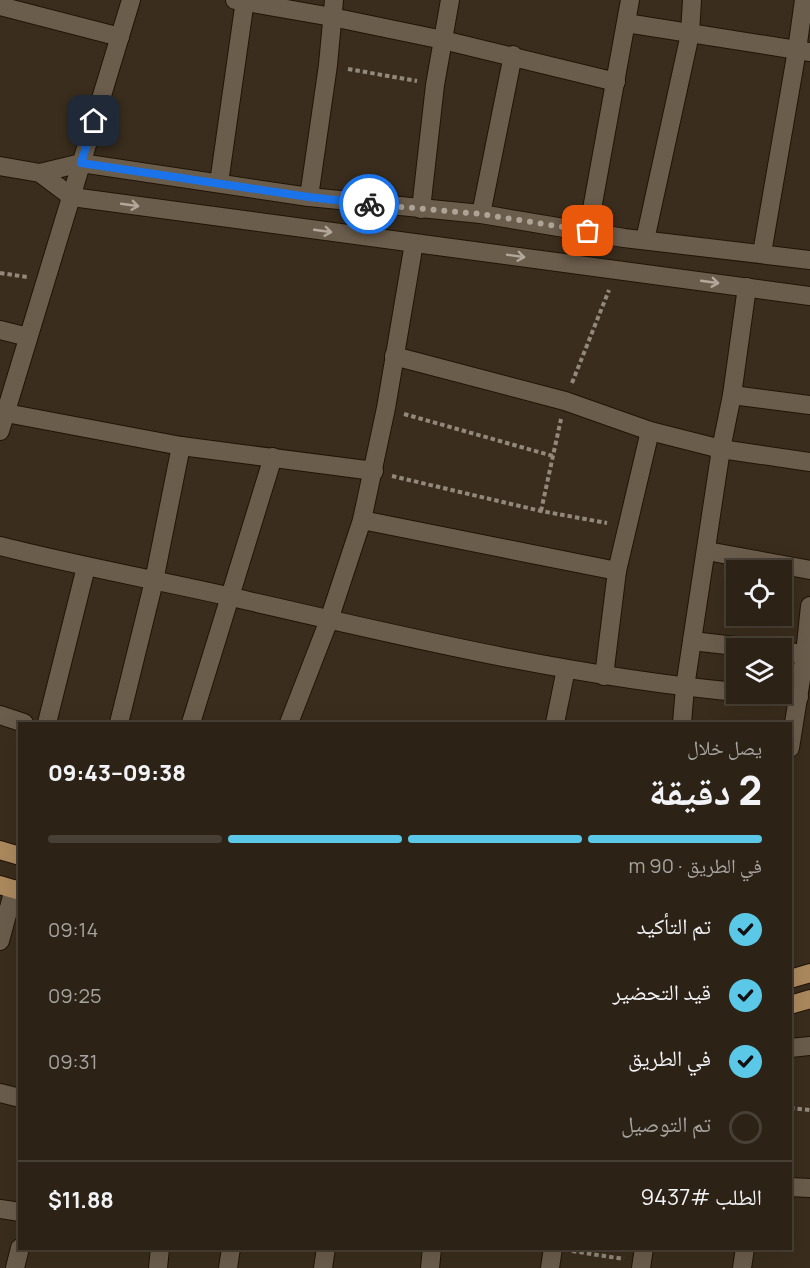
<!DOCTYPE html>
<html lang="ar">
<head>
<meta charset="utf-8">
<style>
  body { margin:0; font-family:Manrope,"Noto Naskh Arabic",sans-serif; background:#342a1f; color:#f1f3f6; direction:rtl; height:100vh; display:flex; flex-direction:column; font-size:22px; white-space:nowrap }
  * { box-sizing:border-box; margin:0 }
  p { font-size:20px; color:#a6a4a1 }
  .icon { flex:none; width:33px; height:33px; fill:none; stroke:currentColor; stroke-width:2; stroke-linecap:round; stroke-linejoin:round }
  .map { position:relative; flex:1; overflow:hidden; direction:ltr }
  .drawer { position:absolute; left:18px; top:722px; width:774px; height:528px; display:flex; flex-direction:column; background:#2c2216; border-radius:0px; box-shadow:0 6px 24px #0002,0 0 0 2px #483f35; direction:rtl }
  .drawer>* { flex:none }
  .controls { position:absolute; left:726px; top:560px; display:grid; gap:12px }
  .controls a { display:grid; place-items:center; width:66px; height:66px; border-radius:0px; background:#2c2216; box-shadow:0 6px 24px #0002,0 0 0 2px #483f35; font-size:30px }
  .pin { position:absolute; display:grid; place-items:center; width:51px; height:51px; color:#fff; margin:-26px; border-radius:12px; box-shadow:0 3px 9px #0006 }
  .courier { position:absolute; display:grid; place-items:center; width:60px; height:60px; margin:-30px; border:4px solid #1a73e8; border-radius:50%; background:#fff; color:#222; box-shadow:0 2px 8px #0007 }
  .overview em { font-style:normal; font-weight:800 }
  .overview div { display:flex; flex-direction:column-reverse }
  .overview { display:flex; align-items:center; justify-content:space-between; height:102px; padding:0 30px }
  h1 { font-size:39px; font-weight:800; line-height:45px }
  .bar { display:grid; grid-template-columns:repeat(4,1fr); gap:9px 6px; align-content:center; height:72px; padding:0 30px }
  .bar i { height:8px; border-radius:4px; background:#483f35 }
  .bar .active { background:#5ac8e6 }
  .bar p { grid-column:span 4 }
  .line { display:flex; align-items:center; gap:15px; padding:0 30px; border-top:2px solid #483f35 }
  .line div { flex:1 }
  ol { padding:0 30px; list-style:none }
  li { display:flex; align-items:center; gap:18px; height:66px }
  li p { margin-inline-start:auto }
  li .icon { padding:6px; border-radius:50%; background:#5ac8e6; color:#111; stroke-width:4 }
  li:last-child { color:#a6a4a1 }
  li i { width:33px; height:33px; border:3px solid #483f35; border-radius:50% }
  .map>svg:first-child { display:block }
</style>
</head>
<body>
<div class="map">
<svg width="810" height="1268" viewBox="0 0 810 1268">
  <rect width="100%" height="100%" fill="#3a2d1d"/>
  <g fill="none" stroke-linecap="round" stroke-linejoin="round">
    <g stroke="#201506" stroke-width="20">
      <g id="minor">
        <path d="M235 0 332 17 443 40 616 82"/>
        <path d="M0 6 120 37"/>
        <path d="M626 23 810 52"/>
        <path d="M0 166 40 173 81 163 309 197 481 214 624 238 810 260"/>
        <path d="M40 173 72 197 810 296"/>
        <path d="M219 183 245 0"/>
        <path d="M309 197 328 65 334 0"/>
        <path d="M421 209 435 85 450 0"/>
        <path d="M481 214 513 55"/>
        <path d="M588 231 630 0"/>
        <path d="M645 240 690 34 692 0"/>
        <path d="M762 253 797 50 804 0"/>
        <path d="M0 330 28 337"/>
        <path d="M394 356 565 401 650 431 721 449 810 462"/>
        <path d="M732 395 810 405"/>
        <path d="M6 413 181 446 374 471"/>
        <path d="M0 431 131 0"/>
        <path d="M362 520 617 571"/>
        <path d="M0 546C78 566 157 580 236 598 401 636 567 676 736 692"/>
        <path d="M707 551 810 570"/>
        <path d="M692 641 753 648"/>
        <path d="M782 651 810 655"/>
        <path d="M604 676 617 571 650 431"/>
        <path d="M749 693 799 697"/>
        <path d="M0 715 24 723"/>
        <path d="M47 723 86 567"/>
        <path d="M119 723 154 581 181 446"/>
        <path d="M191 723 273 457"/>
        <path d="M289 723 329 620 362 520 386 408 414 243"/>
        <path d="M555 723 566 669"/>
        <path d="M682 723 685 687 721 449 732 395 747 287"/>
        <path d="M790 748 805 654 810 606"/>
        <path d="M0 941 14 889"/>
        <path d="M790 1048 810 1046"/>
        <path d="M0 1093 20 1098"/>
        <path d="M790 1187 810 1188"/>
        <path d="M0 1209 20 1212"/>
        <path d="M15 1268 20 1248"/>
        <path d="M158 1268 160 1248"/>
        <path d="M228 1268 231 1248"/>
        <path d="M323 1268 326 1248"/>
        <path d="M430 1268 432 1248"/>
        <path d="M550 1268 553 1248"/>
        <path d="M641 1268 644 1248"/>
        <path d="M742 1268 745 1248"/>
      </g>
    </g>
    <g stroke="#201506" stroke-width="20">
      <g id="major">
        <path d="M0 850 20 856"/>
        <path d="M0 885 20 891"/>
        <path d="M790 979 810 973"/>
        <path d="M790 1005 810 999"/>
      </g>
    </g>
    <g stroke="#92887b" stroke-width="4" stroke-dasharray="4.5 3" stroke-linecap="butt">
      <path d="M348 69 417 81"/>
      <path d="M0 273 27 277"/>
      <path d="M572 383 609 290"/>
      <path d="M404 414 553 456"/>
      <path d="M392 476 541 511 607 523"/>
      <path d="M541 511 561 419"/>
      <path d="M790 1108 810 1110"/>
      <path d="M572 1251 624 1259"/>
    </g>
    <use href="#minor" stroke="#6b5d4c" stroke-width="18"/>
    <use href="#major" stroke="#ac895e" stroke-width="18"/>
  </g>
  <defs><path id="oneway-shaft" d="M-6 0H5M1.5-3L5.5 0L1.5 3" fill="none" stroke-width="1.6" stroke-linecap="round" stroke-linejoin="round" transform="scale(1.5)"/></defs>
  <g stroke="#b1a79a">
    <use href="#oneway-shaft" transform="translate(130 205) rotate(8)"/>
    <use href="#oneway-shaft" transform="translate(323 231) rotate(8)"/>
    <use href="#oneway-shaft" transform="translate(516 256) rotate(8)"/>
    <use href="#oneway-shaft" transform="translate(710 282) rotate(8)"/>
  </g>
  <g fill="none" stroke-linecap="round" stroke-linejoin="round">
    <path stroke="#ada397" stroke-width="6" stroke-dasharray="0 10.8" d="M369 204 481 214 588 231"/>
    <path stroke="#1a73e8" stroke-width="8" d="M94 121 81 163 309 197 369 204"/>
  </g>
</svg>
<div class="controls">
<a><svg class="icon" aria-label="locate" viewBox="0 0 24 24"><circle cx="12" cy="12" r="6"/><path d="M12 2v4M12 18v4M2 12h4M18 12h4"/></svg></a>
<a><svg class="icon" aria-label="layers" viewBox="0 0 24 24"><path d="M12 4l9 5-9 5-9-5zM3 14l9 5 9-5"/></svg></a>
</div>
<div class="pin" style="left:588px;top:231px;background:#ea580c"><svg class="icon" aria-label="bag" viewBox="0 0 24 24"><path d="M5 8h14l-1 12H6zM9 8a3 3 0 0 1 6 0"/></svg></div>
<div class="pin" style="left:94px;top:121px;background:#1f2937"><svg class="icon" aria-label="home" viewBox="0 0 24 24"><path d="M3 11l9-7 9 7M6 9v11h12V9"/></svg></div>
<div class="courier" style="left:369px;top:204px"><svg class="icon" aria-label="bike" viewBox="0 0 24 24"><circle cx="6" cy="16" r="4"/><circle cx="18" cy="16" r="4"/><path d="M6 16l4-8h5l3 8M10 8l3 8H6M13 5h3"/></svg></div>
<section class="drawer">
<div class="overview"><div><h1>2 دقيقة</h1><p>يصل خلال</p></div><em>09:38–09:43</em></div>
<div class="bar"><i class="active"></i><i class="active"></i><i class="active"></i><i></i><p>في الطريق · 90 m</p></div>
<ol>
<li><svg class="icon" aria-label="check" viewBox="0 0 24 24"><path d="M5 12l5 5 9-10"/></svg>تم التأكيد<p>09:14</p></li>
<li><svg class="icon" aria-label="check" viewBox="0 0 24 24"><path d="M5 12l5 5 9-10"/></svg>قيد التحضير<p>09:25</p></li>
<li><svg class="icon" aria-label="check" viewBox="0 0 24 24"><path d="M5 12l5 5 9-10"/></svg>في الطريق<p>09:31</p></li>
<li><i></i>تم التوصيل</li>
</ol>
<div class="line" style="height:78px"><div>الطلب #9437</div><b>$11.88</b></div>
</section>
</div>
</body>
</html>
